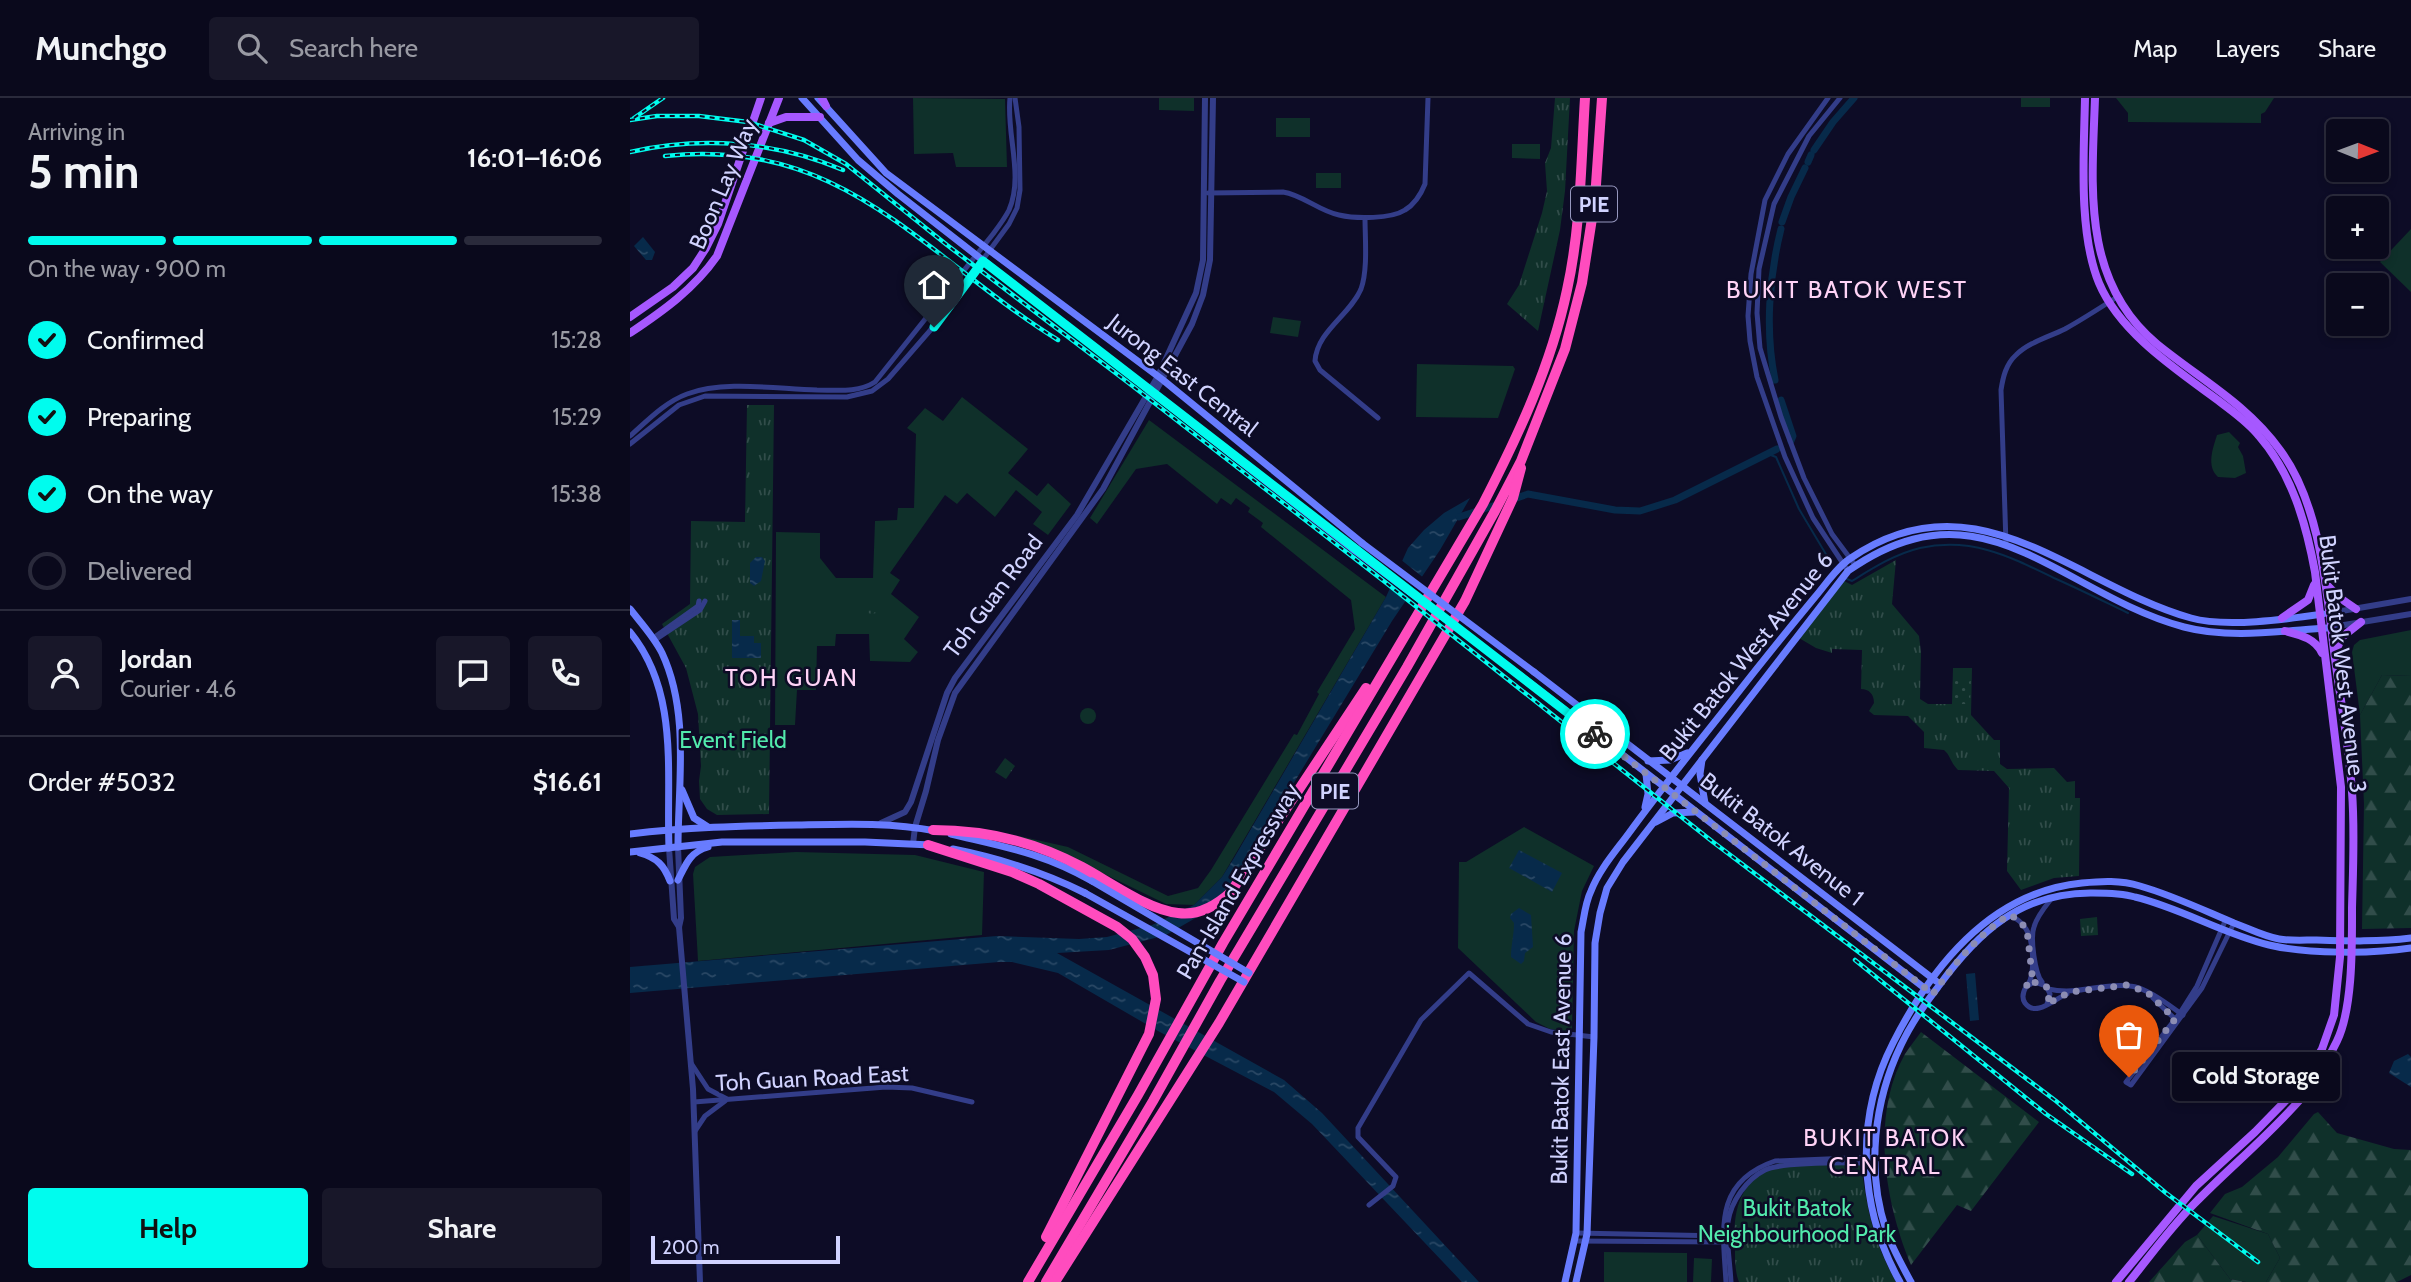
<!DOCTYPE html>
<html lang="en">
<head>
<meta charset="utf-8">
<style>
  body { margin:0; font-family:Cabin,sans-serif; background:#181729; color:#f1f3f6; height:100vh; display:flex; flex-direction:column; font-size:26px; white-space:nowrap }
  * { box-sizing:border-box; margin:0 }
  p { font-size:23px; color:#999aa3 }
  .icon { flex:none; width:38px; height:38px; fill:none; stroke:currentColor; stroke-width:2; stroke-linecap:round; stroke-linejoin:round }
  .map { position:relative; flex:1; overflow:hidden }
  .sheet { display:flex; flex-direction:column; background:#0a091c; width:630px }
  .sheet>* { flex:none }
  .needle { width:46px; rotate:91deg }
  .controls { position:absolute; left:1696px; top:21px; display:grid; gap:14px }
  .controls a { display:grid; place-items:center; width:63px; height:63px; border-radius:7px; background:#0a091c; box-shadow:0 4px 10px #0003,0 0 0 2px #2a2a3b; font-size:35px }
  .scale { position:absolute; left:21px; bottom:18px; width:189px; box-sizing:border-box; padding-left:7px; border:4px solid #d1d3ff; border-top:0; font-size:19px; line-height:24px; white-space:nowrap; color:#d1d3ff; -webkit-text-stroke:5px #0d0c26; paint-order:stroke }
  .pin { position:absolute; display:grid; place-items:center; width:60px; height:60px; color:#fff; margin:-72px -30px; border-radius:50% 50% 50% 0; rotate:-45deg; box-shadow:0 0 7px #0007 }
  .pin .icon { rotate:45deg }
  .courier { position:absolute; display:grid; place-items:center; width:70px; height:70px; margin:-35px; border:5px solid #00fcee; border-radius:50%; background:#fff; color:#222; box-shadow:0 2px 9px #0007 }
  .bubble { position:absolute; height:49px; border-radius:7px; background:#0a091c; box-shadow:0 4px 10px #0003,0 0 0 2px #2a2a3b; font-size:23px; font-weight:700; line-height:49px; text-align:center }
  .headline em { font-style:normal; font-weight:700 }
  .headline div { display:flex; flex-direction:column-reverse }
  .headline { display:flex; align-items:center; justify-content:space-between; height:119px; padding:0 28px }
  h1 { font-size:46px; font-weight:700; line-height:52px }
  .bar { display:grid; grid-template-columns:repeat(4,1fr); gap:10px 7px; align-content:center; height:84px; padding:0 28px }
  .bar i { height:9px; border-radius:5px; background:#2a2a3b }
  .bar .selected { background:#00fcee }
  .bar p { grid-column:span 4 }
  .line { display:flex; align-items:center; gap:18px; padding:0 28px; border-top:2px solid #2a2a3b }
  .line div { flex:1 }
  .round { display:grid; place-items:center; flex:none; width:74px; height:74px; border-radius:7px; background:#181729 }
  ol { padding:0 28px; list-style:none }
  li { display:flex; align-items:center; gap:21px; height:77px }
  li p { margin-inline-start:auto }
  li .icon { padding:7px; border-radius:50%; background:#00fcee; color:#111; stroke-width:4 }
  li:last-child { color:#999aa3 }
  li i { width:38px; height:38px; border:4px solid #2a2a3b; border-radius:50% }
  .button { display:flex; gap:14px; margin-top:auto; padding:14px 28px }
  .button a { flex:1; height:80px; border-radius:7px; background:#00fcee; color:#111; font-size:28px; font-weight:700; line-height:80px; text-align:center }
  .button a+a { background:#181729; color:#f1f3f6 }
  header { display:flex; align-items:center; gap:42px; box-sizing:border-box; height:98px; padding:0 35px; background:#0a091c; border-bottom:2px solid #2a2a3b }
  header strong { font-size:33px }
  nav { display:flex; gap:38px; margin-inline-start:auto; font-size:24px }
  .search { width:490px; height:63px; background:#181729; display:flex; align-items:center; gap:18px; box-sizing:border-box; padding:0 24px; border-radius:7px; color:#999aa3; font-size:26px }
  main { display:flex; flex:1; min-height:0 }
  .map>svg:first-child { display:block }
</style>
</head>
<body>
<header>
<strong>Munchgo</strong>
<div class="search"><svg class="icon" aria-label="search" viewBox="0 0 24 24"><circle cx="10" cy="10" r="6"/><path d="M15 15l6 6"/></svg>Search here</div>
<nav><a>Map</a><a>Layers</a><a>Share</a></nav>
</header>
<main>
<section class="sheet">
<div class="headline"><div><h1>5 min</h1><p>Arriving in</p></div><em>16:01–16:06</em></div>
<div class="bar"><i class="selected"></i><i class="selected"></i><i class="selected"></i><i></i><p>On the way · 900 m</p></div>
<ol>
<li><svg class="icon" aria-label="check" viewBox="0 0 24 24"><path d="M5 12l5 5 9-10"/></svg>Confirmed<p>15:28</p></li>
<li><svg class="icon" aria-label="check" viewBox="0 0 24 24"><path d="M5 12l5 5 9-10"/></svg>Preparing<p>15:29</p></li>
<li><svg class="icon" aria-label="check" viewBox="0 0 24 24"><path d="M5 12l5 5 9-10"/></svg>On the way<p>15:38</p></li>
<li><i></i>Delivered</li>
</ol>
<div class="line" style="height:126px"><a class="round"><svg class="icon" aria-label="person" viewBox="0 0 24 24"><circle cx="12" cy="8" r="4"/><path d="M4 21q1-7 8-7t8 7"/></svg></a><div><b>Jordan</b><p>Courier · 4.6</p></div><a class="round"><svg class="icon" aria-label="chat" viewBox="0 0 24 24"><path d="M4 5h16v11H9l-5 4z"/></svg></a><a class="round"><svg class="icon" aria-label="phone" viewBox="0 0 24 24"><path d="M5 4h4l2 5-3 2q2 4 5 5l2-3 5 2v4C11 20 4 13 5 4z"/></svg></a></div>
<div class="line" style="height:91px"><div>Order #5032</div><b>$16.61</b></div>
<div class="button"><a>Help</a><a>Share</a></div>
</section>
<div class="map">
<svg width="1781" height="1184" viewBox="0 0 1781 1184">
  <defs>
    <pattern id="forest-firs" width="22" height="20" patternUnits="userSpaceOnUse" patternTransform="scale(1.75)"><rect width="22" height="20" fill="#0f302a"/><path d="M5 1l3.5 6h-7zM16 11l3.5 6h-7z" fill="#314d4a"/></pattern>
    <pattern id="park-tufts" width="24" height="20" patternUnits="userSpaceOnUse" patternTransform="scale(1.75)"><rect width="24" height="20" fill="#0f302a"/><path d="M3 7l-1-3M5 7V3M7 7l1-3M15 17l-1-3M17 17v-4M19 17l1-3" fill="none" stroke="#314d4a"/></pattern>
    <pattern id="garden-dots" width="8" height="8" patternUnits="userSpaceOnUse" patternTransform="scale(1.75)"><rect width="8" height="8" fill="#0f302a"/><path d="M2 2h.1M6 6h.1" fill="none" stroke="#314d4a" stroke-width="1.8" stroke-linecap="round"/></pattern>
    <pattern id="water-ripples" width="26" height="14" patternUnits="userSpaceOnUse" patternTransform="scale(1.75)"><rect width="26" height="14" fill="#072a4a"/><path d="M2 4q2-2 4 0t4 0M15 11q2-2 4 0t4 0" fill="none" stroke="#2a4865"/></pattern>
  </defs>
  <rect width="100%" height="100%" fill="#0d0c26"/>
  <g fill="#0f302a">
    <path d="M283 0 375 1 377 69H326L323 55 284 56Z"/>
    <path d="M529 0H564V13L529 12Z"/>
    <rect x="1391" y="0" width="29" height="9"/>
    <path d="M1486 0H1644L1635 14 1631 16V25L1498 24V15Z"/>
    <rect x="646" y="20" width="34" height="19"/>
    <path d="M882 46H910V61L882 60Z"/>
    <rect x="686" y="75" width="25" height="15"/>
    <path d="M1781 131V194L1750 164Z"/>
    <path d="M643 219 671 223 668 239 640 235Z"/>
    <path d="M787 266 883 268 885 271 868 320 786 319Z"/>
    <path d="M332 299 398 351 378 375 407 398 418 385 441 406 418 437 403 426 412 414 386 392 365 419 337 395 327 406 315 397 260 475 270 482 261 496 289 519 274 541 288 554 280 564 240 563 239 536H206L205 548H187L186 592H167L165 627H145L146 434 190 435V460L206 480H243L245 423 267 422 268 410H284L286 336 277 330 295 310 313 323Z"/>
    <path d="M519 322 756 499 592 779 564 807 536 806 423 751 392 742 389 738 438 749 538 798 568 790 581 772 664 636 667 637 689 596 687 594 725 531 721 502 631 429 633 425 618 414 620 410 606 400 601 407 591 400 587 406 537 366 506 371 467 426 460 420Z"/>
    <path d="M1599 334 1610 345 1608 349 1613 358 1616 375 1605 380 1588 379C1576 368 1583 350 1587 337Z"/>
    <path d="M1781 532V578L1752 577 1730 617 1722 554 1724 547 1730 542Z"/>
    <circle cx="458" cy="618" r="8"/>
    <path d="M894 729 964 768 952 793 944 833 942 934 920 931 906 924 828 850 829 764H836Z"/>
    <path d="M166 754 285 757 354 774 352 837 68 863 63 776 65 769 80 759Z"/>
    <path d="M1583 1118 1638 1136 1650 1160 1636 1184H1616L1600 1181 1567 1137Z"/>
    <path d="M974 1154 1057 1155V1184H974Z"/>
    <path d="M1064 1160 1082 1161 1081 1184H1063Z"/>
  </g>
  <g fill="url(#forest-firs)">
    <path d="M1752 577 1781 578V830L1732 831 1734 706 1730 617Z"/>
    <path d="M1291 934 1409 1024 1341 1113 1327 1107 1281 1167C1255 1105 1240 1018 1275 956 1280 948 1286 941 1291 934Z"/>
    <path d="M1688 1014 1707 1035 1764 1051 1781 1052V1177L1767 1184H1636L1650 1160 1638 1136 1580 1115 1595 1096 1612 1089 1648 1059 1684 1016Z"/>
    <path d="M1567 1137 1600 1181 1616 1184H1519L1555 1144Z"/>
  </g>
  <g fill="url(#park-tufts)">
    <path d="M925 0H940L935 93 930 132 908 233 877 206 889 187 912 115 917 93 915 65 921 50Z"/>
    <path d="M117 307H144L139 716 87 717 77 711 70 701 69 683 71 668 68 616 56 570 32 526 60 506 61 423 115 424Z"/>
    <path d="M1266 462 1262 506 1289 538 1291 554 1290 601 1298 606H1322L1323 570H1342L1341 617 1364 642H1370V666L1377 671 1424 670 1437 684 1445 683V700H1450L1449 778 1424 780 1391 792 1377 773 1379 690 1364 673 1328 672C1320 664 1321 658 1314 652L1294 650V634L1278 618 1244 617 1239 613 1244 605C1244 596 1239 591 1231 591L1232 552 1202 551V555L1186 550 1169 540 1214 483 1222 487Z"/>
    <circle cx="242" cy="506" r="10"/>
    <path d="M375 660 385 668 376 681 365 674Z"/>
    <path d="M1467 819 1468 837 1451 838 1450 821Z"/>
    <path d="M1151 1064 1231 1066C1237 1112 1243 1142 1266 1184H1109C1105 1174 1105 1162 1105 1151 1102 1108 1111 1082 1151 1064Z"/>
  </g>
  <path fill="url(#garden-dots)" d="M1323 579H1341L1340 606H1323Z"/>
  <g fill="url(#water-ripples)">
    <path d="M13 139 25 154 22 162H16L4 148Z"/>
    <path d="M840 400 810 452 762 523 605 782 569 818 536 837 479 852 427 855 654 982 692 1015 849 1184H832L682 1026 644 994 528 933 428 875 382 864H369L0 895V869L367 838 449 841 477 839 522 827 564 807 592 779 604 760 756 499 778 450 794 432 814 415Z"/>
    <path d="M126 459H132L135 463 131 483 124 488 120 485V465Z"/>
    <path d="M102 522H110V538H124V545H131V560H102Z"/>
    <path d="M889 752 932 775 922 794 879 770Z"/>
    <path d="M889 810 901 817 903 849 895 855 894 863 891 866 881 859C881 847 884 837 884 825L880 820 881 816Z"/>
    <path d="M1345 875 1349 922 1340 923 1336 876Z"/>
    <path d="M1778 956 1781 959V989L1759 975 1764 963Z"/>
  </g>
  <path fill="#0d0c26" d="M770 461 795 481 781 501 759 484Z"/>
  <g fill="none" stroke-linecap="round" stroke-linejoin="round">
    <g stroke="#072a4a" stroke-width="2">
      <path d="M1138 356 1146 359 1169 411 1200 463"/>
      <path d="M1217 481 1222 483C1243 470 1265 456 1290 450 1342 439 1379 458 1424 480 1449 491 1473 503 1498 515"/>
    </g>
    <g stroke="#072a4a" stroke-width="7">
      <path d="M1184 52 1203 24 1224 0"/>
      <path d="M1178 64 1181 57"/>
      <path d="M1152 124 1161 99 1175 70"/>
      <path d="M1145 282C1135 233 1139 179 1151 131"/>
      <path d="M1151 302 1163 338 1161 343"/>
      <path d="M881 402 898 396 985 412 1010 413 1045 402 1147 351"/>
      <path d="M829 419 869 406"/>
    </g>
    <g stroke="#333d89" stroke-width="5">
      <path d="M1198 0 1158 56 1135 102 1121 176 1118 218 1120 243 1127 279 1155 359 1183 420 1218 473"/>
      <path d="M1210 0 1179 38 1144 106 1129 171 1127 215 1130 250 1151 319 1174 380 1202 436 1225 467"/>
      <path d="M578 95 653 94C673 97 689 113 709 117 726 121 761 121 775 112 785 106 791 96 795 86L798 0"/>
      <path d="M735 120C735 140 738 172 731 191 720 217 687 233 685 263L690 272 748 320"/>
      <path d="M0 338C17 323 35 304 57 296 94 282 147 291 187 292 206 292 228 295 245 284L363 136C369 128 375 120 379 112 394 78 376 35 380 0"/>
      <path d="M0 346 49 307 75 298 217 299 242 293 258 281 304 228 379 126 387 110 390 92 389 29 385 0"/>
      <path d="M1376 446 1371 292C1373 279 1376 266 1386 257 1399 244 1419 239 1435 231 1453 221 1470 210 1487 199"/>
      <path d="M26 538 68 508 69 503"/>
      <path d="M25 542 70 512 75 503"/>
      <path d="M1379 817C1386 820 1392 824 1396 831 1404 843 1405 875 1398 887"/>
      <path d="M1596 821 1567 888 1550 915 1496 984 1501 987 1572 890 1604 825"/>
      <path d="M1412 884C1405 876 1400 840 1404 829 1407 818 1415 809 1422 800"/>
      <path d="M1418 891C1449 898 1472 884 1500 888 1516 889 1540 908 1553 917"/>
      <path d="M1523 900 1546 922"/>
      <path d="M1417 906 1420 896 1416 888 1404 884 1396 889C1393 894 1391 899 1395 905 1406 920 1425 900 1437 896"/>
      <path d="M61 965 78 991 97 1001"/>
      <path d="M64 1004 256 989 282 990 342 1004"/>
      <path d="M65 1033 75 1018 95 1003"/>
      <path d="M739 1107 763 1088 766 1079 728 1039V1030L791 922 839 875 898 926 921 934 964 939"/>
      <path d="M946 1135 1094 1138"/>
      <path d="M946 1143 1093 1144"/>
      <path d="M1096 1184C1093 1132 1083 1084 1145 1063L1245 1059"/>
      <path d="M1101 1184C1100 1164 1096 1144 1098 1124 1101 1103 1117 1081 1135 1072 1154 1063 1222 1065 1245 1065"/>
    </g>
    <g stroke="#333d89" stroke-width="6">
      <path d="M1700 515 1781 501"/>
      <path d="M1702 529 1781 516"/>
      <path d="M251 725 275 714 281 704 317 595 325 580 447 417 528 278 566 195 573 162 575 0"/>
      <path d="M283 746 285 729 296 693 308 642 325 595 473 391 562 226 573 197 580 162 583 0"/>
      <path d="M48 749 51 820 49 829 63 991 70 1184"/>
      <path d="M39 750 44 821 49 829"/>
    </g>
    <g stroke="#687cff" stroke-width="7">
      <path d="M172 0 228 62 268 96 724 452"/>
      <path d="M188 0 256 75 533 282 732 445"/>
      <path d="M0 511C11 525 24 539 32 555 60 615 48 685 48 749"/>
      <path d="M0 534C50 595 36 677 39 750"/>
      <path d="M904 574 1306 883"/>
      <path d="M896 582 1297 892"/>
      <path d="M1072 662 1070 676 1075 705"/>
      <path d="M1018 663 1040 662 1057 655"/>
      <path d="M52 692 64 720 78 729"/>
      <path d="M1015 709 1018 696 1016 676"/>
      <path d="M1026 724 1043 715 1064 714"/>
      <path d="M0 736C56 729 111 728 167 727 213 726 260 724 306 733"/>
      <path d="M321 736C375 749 413 755 462 783"/>
      <path d="M323 751C368 760 413 774 455 795"/>
      <path d="M0 754 92 744H235L301 747"/>
      <path d="M10 755C27 760 34 767 40 783"/>
      <path d="M48 782C56 766 60 754 78 749"/>
      <path d="M935 1184 946 1135 951 834C954 820 955 805 961 793 969 772 985 754 999 735 1031 691 1065 649 1099 606 1127 570 1156 534 1185 499 1196 486 1207 469 1221 460 1347 374 1444 487 1561 520 1596 530 1658 521 1693 516"/>
      <path d="M946 1184 957 1136 964 939 965 845 970 815 977 790 993 764 1218 473C1353 378 1429 495 1554 529 1599 541 1651 533 1697 530"/>
      <path d="M1270 1184C1229 1111 1224 1021 1263 945 1302 868 1361 794 1452 785 1472 783 1490 782 1510 788 1542 797 1573 812 1604 825 1618 830 1633 838 1649 841 1661 843 1674 842 1686 842 1718 843 1749 844 1781 840"/>
      <path d="M1281 1184C1272 1167 1262 1150 1256 1132 1236 1071 1244 1003 1271 947 1281 926 1294 907 1308 889 1348 834 1391 794 1463 795 1477 795 1491 795 1505 799 1551 810 1593 836 1639 847 1676 856 1743 856 1781 850"/>
    </g>
    <g stroke="#a658ff" stroke-width="8">
      <path d="M192 0 196 8"/>
      <path d="M1455 0C1454 55 1448 134 1469 185 1490 235 1547 272 1589 303 1603 314 1618 324 1629 338 1662 376 1676 425 1685 474L1711 689 1710 859 1704 917 1692 951 1669 989 1625 1034 1566 1088 1486 1184"/>
      <path d="M1465 0C1462 89 1451 183 1527 246 1570 281 1617 306 1650 352 1690 406 1696 488 1704 553 1710 600 1719 647 1722 694 1725 732 1723 771 1722 810 1722 847 1723 910 1707 943 1698 961 1688 981 1675 996 1642 1035 1600 1069 1564 1106 1540 1130 1521 1157 1499 1184"/>
      <path d="M139 25 156 19H190"/>
      <path d="M0 219 43 189 63 170 76 150 88 126 131 0"/>
      <path d="M0 235C33 213 64 191 87 158L149 0"/>
      <path d="M1696 486 1710 500 1726 511"/>
      <path d="M1652 520 1678 502 1684 487"/>
      <path d="M1655 533C1670 537 1685 540 1692 555"/>
      <path d="M1706 553 1712 539 1731 524"/>
    </g>
    <g stroke="#ff4cbe" stroke-width="10">
      <path d="M303 732C356 732 406 744 452 769 480 784 518 812 548 815 569 818 587 807 601 794L736 590"/>
      <path d="M298 747 382 774 409 786 487 829 502 841 515 859 523 877 526 901 519 936 416 1139"/>
      <path d="M398 1184 508 997 593 845 853 406C888 338 921 268 937 192 951 129 951 64 955 0"/>
      <path d="M416 1184 523 1003 590 883 777 569 865 413 891 363 935 251 952 185 965 101 972 0"/>
      <path d="M425 1184 589 925 835 503 883 400 891 370"/>
    </g>
    <g stroke="#00fcee" stroke-width="4.5">
      <g id="rail">
        <path d="M4 20 33 0"/>
        <path d="M0 22 27 18H69L118 24 174 42 216 66 317 147 500 286 755 484 1083 744 1426 1003 1536 1095 1628 1164"/>
        <path d="M0 54C70 38 146 43 213 72"/>
        <path d="M35 58C213 38 293 158 428 242"/>
        <path d="M1225 862 1416 1016 1502 1076"/>
      </g>
    </g>
    <use href="#rail" stroke="#0d0c26" stroke-width="2" stroke-dasharray="5" stroke-linecap="butt"/>
    <g stroke="#687cff" stroke-width="7">
      <path d="M732 445 904 574"/>
      <path d="M724 452 896 582"/>
      <path d="M462 783 619 875"/>
      <path d="M455 795 614 884"/>
    </g>
  </g>
  <g fill="none" stroke-linecap="round" stroke-linejoin="round">
    <path stroke="#8c8db3" stroke-width="7" stroke-dasharray="0 12.6" d="M965 636 1303 896C1325 865 1347 838 1379 817L1388 821 1397 832 1402 876 1396 889 1404 884 1416 888 1420 896 1417 906 1440 894 1497 887 1517 894 1545 921 1499 979"/>
    <path stroke="#00fcee" stroke-width="9" d="M304 229 353 163 965 636"/>
  </g>
  <g text-anchor="middle" dominant-baseline="central" stroke-width="5" stroke-linejoin="round" paint-order="stroke">
    <g fill="#0d0c26" stroke="#9697be" stroke-width="2">
      <rect x="941" y="88.5" width="46" height="35" rx="5"/>
      <rect x="682" y="675.5" width="46" height="35" rx="5"/>
    </g>
    <g font-size="21" font-weight="bold" fill="#d1d3ff">
      <text x="964" y="106">PIE</text>
      <text x="705" y="693">PIE</text>
    </g>
    <g font-size="23" fill="#d1d3ff" stroke="#0d0c26">
      <text transform="translate(93 86) rotate(-67)">Boon Lay Way</text>
      <text transform="translate(553 277) rotate(38)">Jurong East Central</text>
      <text transform="translate(363 498) rotate(-53)">Toh Guan Road</text>
      <text transform="translate(1116 558) rotate(-51)">Bukit Batok West Avenue 6</text>
      <text transform="translate(1713 566) rotate(83)">Bukit Batok West Avenue 3</text>
      <text transform="translate(1152 741) rotate(38)">Bukit Batok Avenue 1</text>
      <text transform="translate(608 783) rotate(-60)">Pan-Island Expressway</text>
      <text transform="translate(931 961) rotate(-89)">Bukit Batok East Avenue 6</text>
      <text transform="translate(182 980) rotate(-3)">Toh Guan Road East</text>
    </g>
    <g font-size="23" fill="#52eaac" stroke="#0d0c26">
      <text x="103" y="642">Event Field</text>
      <text x="1167" y="1110">Bukit Batok<tspan x="1167" dy="26">Neighbourhood Park</tspan></text>
    </g>
    <g font-size="24" letter-spacing="2" fill="#ffd3f6" stroke="#0d0c26">
      <text x="1217" y="191">BUKIT BATOK WEST</text>
      <text x="162" y="579">TOH GUAN</text>
      <text x="1255" y="1039">BUKIT BATOK<tspan x="1255" dy="28">CENTRAL</tspan></text>
    </g>
  </g>
</svg>
<div class="controls">
<a><svg class="needle" viewBox="-14 -14 28 28"><path d="M0-13l5 13h-10z" fill="#e53935"/><path d="M0 13l5-13h-10z" fill="#999aa3"/></svg></a>
<a>+</a>
<a>−</a>
</div>
<div class="scale">200 m</div>
<div class="pin" style="left:1499px;top:979px;background:#ea580c"><svg class="icon" aria-label="bag" viewBox="0 0 24 24"><path d="M5 8h14l-1 12H6zM9 8a3 3 0 0 1 6 0"/></svg></div>
<div class="pin" style="left:304px;top:229px;background:#1f2937"><svg class="icon" aria-label="home" viewBox="0 0 24 24"><path d="M3 11l9-7 9 7M6 9v11h12V9"/></svg></div>
<div class="courier" style="left:965px;top:636px"><svg class="icon" aria-label="bike" viewBox="0 0 24 24"><circle cx="6" cy="16" r="4"/><circle cx="18" cy="16" r="4"/><path d="M6 16l4-8h5l3 8M10 8l3 8H6M13 5h3"/></svg></div>
<div class="bubble" style="left:1542px;top:954px;width:168px">Cold Storage</div>
</div>
</main>
</body>
</html>
